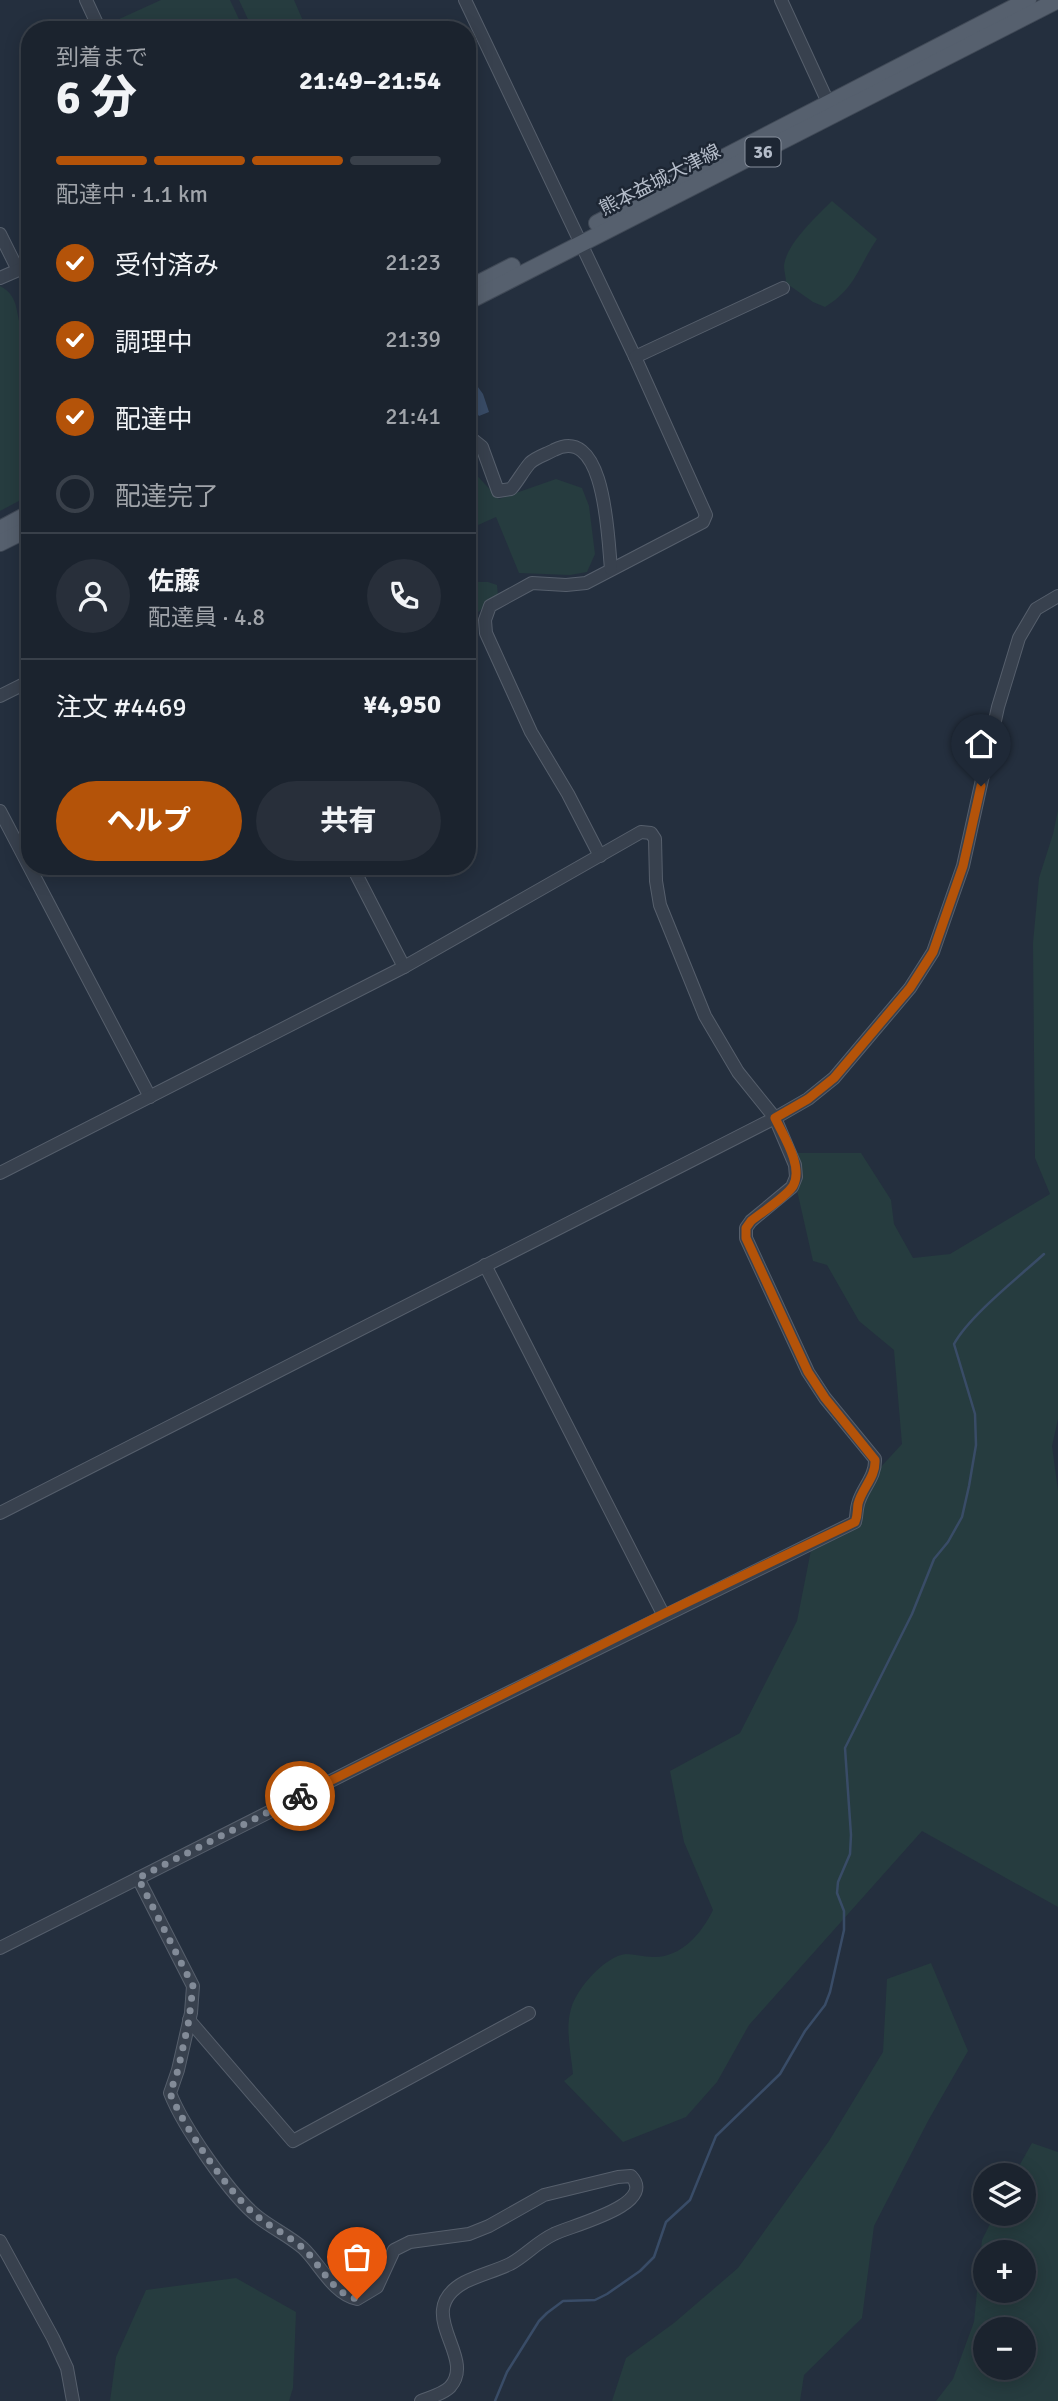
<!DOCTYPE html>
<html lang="ja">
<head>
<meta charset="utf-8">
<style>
  body { margin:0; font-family:Signika,"Noto Sans JP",sans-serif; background:#282f3a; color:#f1f3f6; height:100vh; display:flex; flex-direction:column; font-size:26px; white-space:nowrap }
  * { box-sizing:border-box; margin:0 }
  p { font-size:23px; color:#a0a4aa }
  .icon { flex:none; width:38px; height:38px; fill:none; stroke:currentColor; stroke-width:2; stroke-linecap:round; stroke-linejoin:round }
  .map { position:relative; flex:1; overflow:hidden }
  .details { position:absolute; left:21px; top:21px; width:455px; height:854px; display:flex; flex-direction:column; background:#1b232e; border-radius:28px; box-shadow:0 4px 18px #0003,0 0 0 2px #39404a }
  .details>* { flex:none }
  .fabs { position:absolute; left:973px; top:2163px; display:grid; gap:14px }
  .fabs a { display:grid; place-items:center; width:63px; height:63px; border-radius:50%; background:#1b232e; box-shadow:0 4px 18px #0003,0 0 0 2px #39404a; font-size:35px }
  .pin { position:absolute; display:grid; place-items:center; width:60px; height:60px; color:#fff; margin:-72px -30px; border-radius:50% 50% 50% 0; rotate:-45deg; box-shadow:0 0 7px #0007 }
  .pin .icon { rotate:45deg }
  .courier { position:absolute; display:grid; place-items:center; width:70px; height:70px; margin:-35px; border:5px solid #b45309; border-radius:50%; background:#fff; color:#222; box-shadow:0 2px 9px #0007 }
  .summary em { font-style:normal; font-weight:800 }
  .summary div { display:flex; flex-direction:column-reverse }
  .summary { display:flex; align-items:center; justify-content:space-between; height:119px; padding:0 35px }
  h1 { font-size:46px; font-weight:800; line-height:52px }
  .bar { display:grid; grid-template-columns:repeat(4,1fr); gap:10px 7px; align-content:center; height:84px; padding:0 35px }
  .bar i { height:9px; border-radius:5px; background:#39404a }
  .bar .selected { background:#b45309 }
  .bar p { grid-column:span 4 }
  .line { display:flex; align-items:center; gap:18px; padding:0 35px; border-top:2px solid #39404a }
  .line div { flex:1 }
  .round { display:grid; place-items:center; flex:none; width:74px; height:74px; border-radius:37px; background:#282f3a }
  ol { padding:0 35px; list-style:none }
  li { display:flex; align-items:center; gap:21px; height:77px }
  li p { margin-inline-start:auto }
  li .icon { padding:7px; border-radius:50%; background:#b45309; color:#fff; stroke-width:4 }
  li:last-child { color:#a0a4aa }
  li i { width:38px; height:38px; border:4px solid #39404a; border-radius:50% }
  .action { display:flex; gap:14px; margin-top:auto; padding:14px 35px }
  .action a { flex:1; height:80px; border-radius:42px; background:#b45309; color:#fff; font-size:28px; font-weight:800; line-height:80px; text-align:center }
  .action a+a { background:#282f3a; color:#f1f3f6 }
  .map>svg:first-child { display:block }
</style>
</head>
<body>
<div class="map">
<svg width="1058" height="2401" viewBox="0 0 1058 2401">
  <rect width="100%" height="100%" fill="#242f3e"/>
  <g fill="#263c3f" fill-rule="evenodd">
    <path d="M161 0H230L244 30H121L117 20Z"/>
    <path d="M239 0H294L307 30H253Z"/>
    <path d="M832 201 877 239C858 267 856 288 825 307L813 302 786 283C786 277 784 271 784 266 786 244 817 216 832 201Z"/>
    <path d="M0 286C25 298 11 325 30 339V495L0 511Z"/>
    <path d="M467 465 499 499 556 479 582 488 589 506 595 554 587 572 570 575 519 573 496 517 467 530Z"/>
    <path d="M467 570 474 582H488L497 585 498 596 467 621Z"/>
    <path d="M1058 810V1419L1052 1446 1058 1491V1907L922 1831 749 2025 717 2082 686 2117 623 2142 564 2081 573 2074C571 2053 565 2029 571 2009 576 1989 605 1956 626 1954 634 1954 644 1957 653 1957 681 1958 702 1933 713 1910L684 1842 670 1771 740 1733 797 1621 812 1545 860 1514 878 1470 902 1444 894 1350 859 1321 827 1265 813 1261 796 1186 800 1168 797 1153H861L891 1200 894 1224 913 1258 950 1254 1050 1194 1035 1158 1033 943 1039 878 1053 834Z"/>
    <path d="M931 1963 968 2051 928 2121 874 2226 862 2318 804 2375 800 2401H612L626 2358 674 2323 738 2268 829 2141 883 2052 887 1979Z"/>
    <path d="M1032 2143 1058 2152V2401H936L953 2379 974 2322 982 2240 995 2214H1024V2175H1014ZM985 2252H1024V2291H985ZM985 2329H1024V2368H985Z"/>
    <path d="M236 2278 296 2312 293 2388 289 2401H110L116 2357 146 2290Z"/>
  </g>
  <path fill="#394c67" d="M467 372 483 394 489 412 479 416 467 401Z"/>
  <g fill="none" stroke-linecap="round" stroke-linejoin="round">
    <path stroke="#394c67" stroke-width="2.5" d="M495 2401 507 2372 539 2321 547 2313 563 2301 595 2300 607 2294 640 2271 654 2257 666 2222 690 2200 716 2136 780 2074 805 2031 825 2005 830 1992 844 1930V1911L837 1893 838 1882 850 1854 851 1835 845 1748 912 1614 934 1559 948 1542 962 1517 969 1486 976 1445 975 1414 954 1344C969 1316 1020 1276 1044 1254"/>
    <g stroke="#565f6c" stroke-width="14">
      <g id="minor">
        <path d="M86 0 100 30"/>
        <path d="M465 0 635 357 706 515 703 522 586 583 566 585 532 583 490 606 485 620 486 633 531 732 568 794 600 856"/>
        <path d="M781 0 832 111"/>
        <path d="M0 234 18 270"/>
        <path d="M0 278 30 265"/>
        <path d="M635 357 783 288"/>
        <path d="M467 435 482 447 498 491 511 489C518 481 523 471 530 463 536 457 547 454 554 450 606 423 608 541 611 569"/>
        <path d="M0 696 30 681"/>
        <path d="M0 811 150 1097"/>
        <path d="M352 866 404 967"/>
        <path d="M0 1173 404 967 641 832 651 833 655 839 656 881 660 905 705 1016 738 1072 775 1118 795 1165 796 1177 792 1187 751 1221 746 1228V1238L808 1372 825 1398 875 1459C876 1477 862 1488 858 1504 856 1511 857 1515 855 1522L394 1749 0 1948"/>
        <path d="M485 1265 663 1614"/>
        <path d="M0 1513 775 1118 808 1099 834 1078 910 988 933 952 963 866 998 707 1019 638 1036 609 1058 596"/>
        <path d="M138 1878 193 1986 191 2013 178 2070 170 2093C183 2126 230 2195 258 2217 272 2228 289 2236 303 2248 320 2264 333 2294 357 2299L377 2287 394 2250 410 2242 469 2234 489 2226 544 2195 618 2177 631 2176C659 2205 569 2226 554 2234 537 2242 525 2256 510 2264 495 2271 479 2275 465 2282 410 2312 478 2356 450 2387 443 2394 431 2397 421 2401"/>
        <path d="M189 2020 293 2141 529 2013"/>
        <path d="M0 2241 53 2338 67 2368 73 2401"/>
      </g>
    </g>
    <g stroke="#414a57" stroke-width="18">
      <g id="major">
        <path d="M597 223 1028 0"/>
        <path d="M467 289 512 266"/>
        <path d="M467 302 1058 0"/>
        <path d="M0 529 30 513"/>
        <path d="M0 543 30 528"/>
      </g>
    </g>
    <use href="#minor" stroke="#38414e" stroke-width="12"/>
    <use href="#major" stroke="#56606e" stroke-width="16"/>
  </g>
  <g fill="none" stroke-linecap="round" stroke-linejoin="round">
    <path stroke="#828b98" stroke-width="7" stroke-dasharray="0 12.6" d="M300 1796 138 1878 193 1986 189 2020 178 2070 170 2093C183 2126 230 2195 258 2217 272 2228 289 2236 303 2248 320 2264 333 2294 357 2299"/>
    <path stroke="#b45309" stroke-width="9" d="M300 1796 663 1614 855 1522C858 1515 857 1511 858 1504 862 1488 876 1477 875 1460L825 1398 808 1372 746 1238V1228L751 1221C762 1212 786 1197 793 1186 804 1167 783 1135 775 1118L808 1099 834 1078 910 988 933 952 963 866 981 786"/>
  </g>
  <g text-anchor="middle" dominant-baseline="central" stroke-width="5" stroke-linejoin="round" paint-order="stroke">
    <rect fill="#1d2633" stroke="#878f9c" stroke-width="2" x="745.5" y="137.5" width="35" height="29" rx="5"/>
    <g font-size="18" font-weight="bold" fill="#b4bcc9">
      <text x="763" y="152">36</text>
    </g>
    <g font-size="19" fill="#b4bcc9" stroke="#1d2633">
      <text transform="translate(660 180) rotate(-27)">熊本益城大津線</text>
    </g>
  </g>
</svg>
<div class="fabs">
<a><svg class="icon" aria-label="layers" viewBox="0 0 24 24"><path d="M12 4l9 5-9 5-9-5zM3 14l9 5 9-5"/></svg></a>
<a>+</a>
<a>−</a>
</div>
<div class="pin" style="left:357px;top:2299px;background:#ea580c"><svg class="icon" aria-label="bag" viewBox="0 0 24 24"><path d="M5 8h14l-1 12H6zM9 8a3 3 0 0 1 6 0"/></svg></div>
<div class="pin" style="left:981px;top:786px;background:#1f2937"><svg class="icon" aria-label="home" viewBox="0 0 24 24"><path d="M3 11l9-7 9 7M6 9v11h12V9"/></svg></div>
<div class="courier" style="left:300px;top:1796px"><svg class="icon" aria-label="bike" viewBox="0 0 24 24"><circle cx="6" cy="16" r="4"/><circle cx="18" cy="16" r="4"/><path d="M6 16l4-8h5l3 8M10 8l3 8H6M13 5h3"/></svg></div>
<section class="details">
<div class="summary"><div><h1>6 分</h1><p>到着まで</p></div><em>21:49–21:54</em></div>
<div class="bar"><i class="selected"></i><i class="selected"></i><i class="selected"></i><i></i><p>配達中 · 1.1 km</p></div>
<ol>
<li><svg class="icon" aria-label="check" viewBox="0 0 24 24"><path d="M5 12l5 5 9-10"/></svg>受付済み<p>21:23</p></li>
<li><svg class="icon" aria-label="check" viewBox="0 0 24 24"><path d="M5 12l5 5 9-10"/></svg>調理中<p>21:39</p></li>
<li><svg class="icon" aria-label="check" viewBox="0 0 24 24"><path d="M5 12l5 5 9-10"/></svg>配達中<p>21:41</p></li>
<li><i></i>配達完了</li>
</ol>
<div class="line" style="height:126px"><a class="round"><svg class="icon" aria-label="person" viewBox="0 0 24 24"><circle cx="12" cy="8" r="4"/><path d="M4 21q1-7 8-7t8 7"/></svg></a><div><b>佐藤</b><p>配達員 · 4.8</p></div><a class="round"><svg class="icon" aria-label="phone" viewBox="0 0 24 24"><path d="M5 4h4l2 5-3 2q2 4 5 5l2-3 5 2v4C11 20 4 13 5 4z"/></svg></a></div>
<div class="line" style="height:91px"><div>注文 #4469</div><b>¥4,950</b></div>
<div class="action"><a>ヘルプ</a><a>共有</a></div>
</section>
</div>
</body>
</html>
